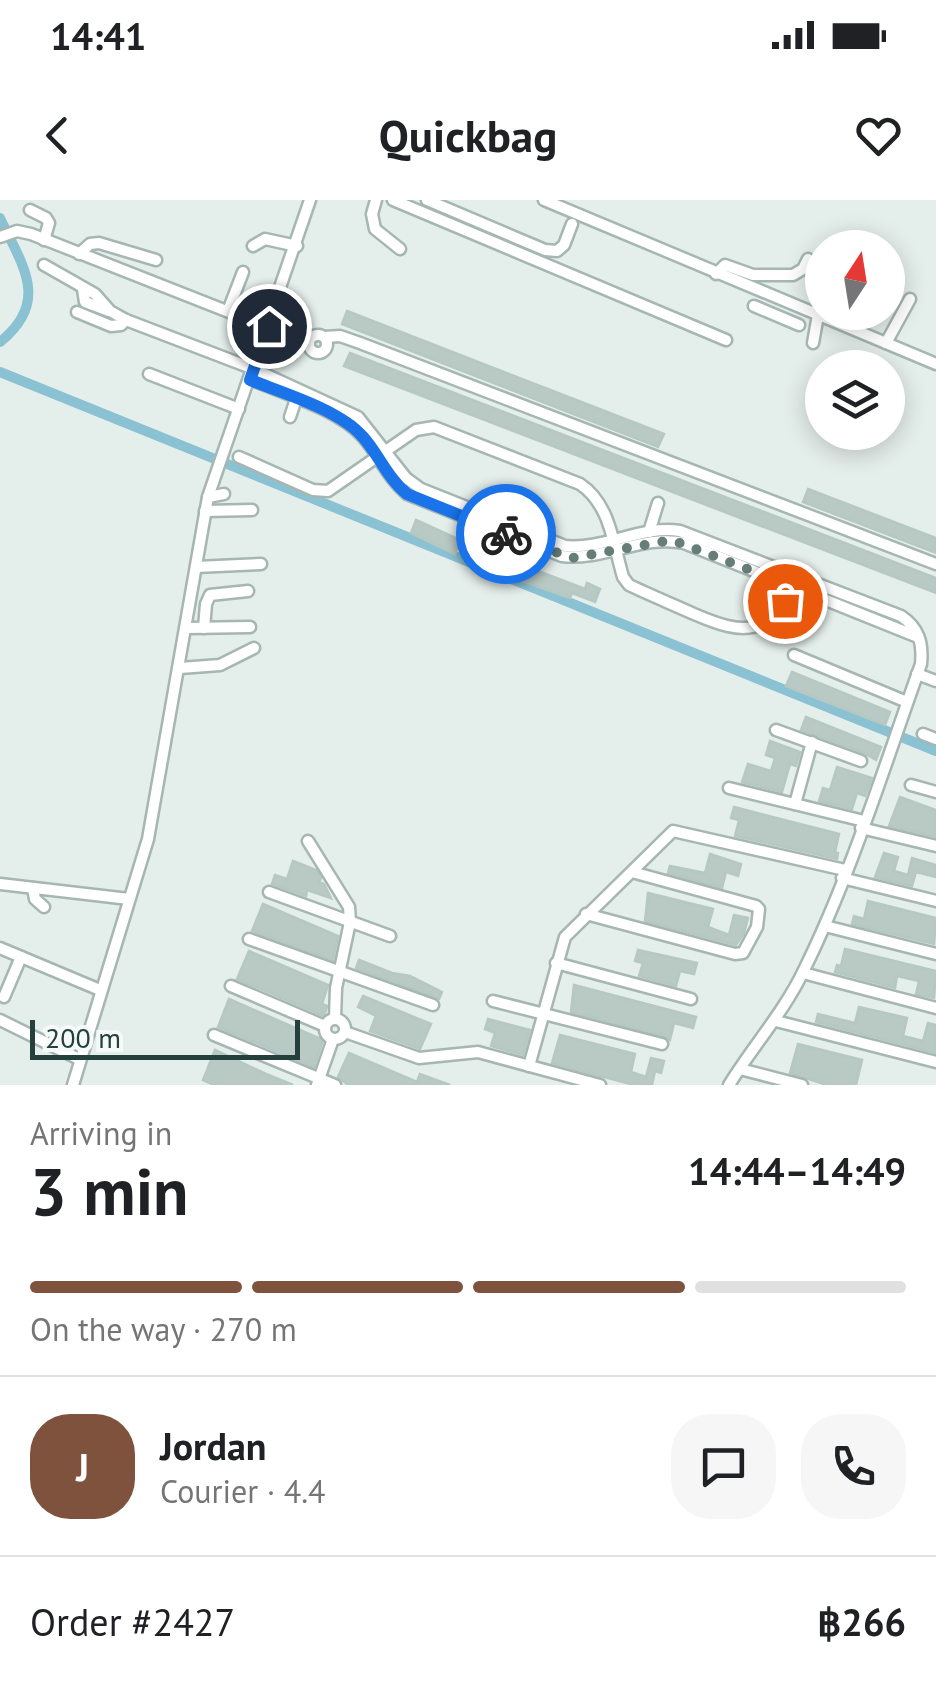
<!DOCTYPE html>
<html lang="en">
<head>
<meta charset="utf-8">
<style>
  body { margin:0; font-family:"PT Sans",sans-serif; background:#f6f6f6; color:#202124; height:100vh; display:flex; flex-direction:column; font-size:38px; white-space:nowrap }
  * { box-sizing:border-box; margin:0 }
  p { font-size:32px; color:#757577 }
  .icon { flex:none; width:55px; height:55px; fill:none; stroke:currentColor; stroke-width:2; stroke-linecap:round; stroke-linejoin:round }
  .map { position:relative; height:885px; overflow:hidden }
  .panel { display:flex; flex-direction:column; background:#fff; flex:1 }
  .panel>* { flex:none }
  .needle { width:65px; rotate:12deg }
  .buttons { position:absolute; left:805px; top:30px; display:grid; gap:20px }
  .buttons a { display:grid; place-items:center; width:100px; height:100px; border-radius:50%; background:#fff; box-shadow:0 5px 25px #0003; font-size:50px }
  .scale { position:absolute; left:30px; bottom:25px; width:270px; box-sizing:border-box; padding-left:10px; border:5px solid #23403b; border-top:0; font-size:28px; line-height:35px; white-space:nowrap; color:#23403b; -webkit-text-stroke:8px #f5faf8; paint-order:stroke }
  .pin { position:absolute; display:grid; place-items:center; width:85px; height:85px; color:#fff; margin:-42px; border:5px solid #fff; border-radius:50%; box-shadow:0 2px 10px #0007 }
  .courier { position:absolute; display:grid; place-items:center; width:100px; height:100px; margin:-50px; border:8px solid #1a73e8; border-radius:50%; background:#fff; color:#222; box-shadow:0 2px 12px #0007 }
  .summary em { font-style:normal; font-weight:800 }
  .summary div { display:flex; flex-direction:column-reverse }
  .summary { display:flex; align-items:center; justify-content:space-between; height:170px; padding:0 30px }
  h1 { font-size:65px; font-weight:800; line-height:75px }
  .bar { display:grid; grid-template-columns:repeat(4,1fr); gap:15px 10px; align-content:center; height:120px; padding:0 30px }
  .bar i { height:12px; border-radius:8px; background:#e0e0e0 }
  .bar .current { background:#7f523d }
  .bar p { grid-column:span 4 }
  .line { display:flex; align-items:center; gap:25px; padding:0 30px; border-top:2px solid #e0e0e0 }
  .line div { flex:1 }
  .round { display:grid; place-items:center; flex:none; width:105px; height:105px; border-radius:40px; background:#f6f6f6 }
  .status { display:flex; justify-content:space-between; align-items:center; height:70px; padding:0 50px; background:#fff; direction:ltr }
  .status svg { height:28px; fill:currentColor }
  header { display:flex; justify-content:space-between; align-items:center; height:130px; padding:0 30px; background:#fff; font-size:45px; font-weight:800 }
  .map>svg:first-child { display:block }
</style>
</head>
<body>
<div class="status"><b>14:41</b><svg viewBox="0 0 49 12"><path d="M0 12V9h3v3zM5 12V6h3v6zM10 12V3h3v9zM15 12V0h3v12zM26 1h20v11H26zM47 4h2v5h-2z"/></svg></div>
<header><svg class="icon" aria-label="back" viewBox="0 0 24 24"><path d="M15 5l-7 7 7 7"/></svg>Quickbag<svg class="icon" aria-label="heart" viewBox="0 0 24 24"><path d="M12 20l-8-8c-3-5 5-10 8-4 3-6 11-1 8 4z"/></svg></header>
<div class="map">
<svg width="936" height="885" viewBox="0 0 936 885">
  <rect width="100%" height="100%" fill="#e4eeea"/>
  <g fill="none" stroke-linecap="round" stroke-linejoin="round">
    <g stroke="#8bc2d3" stroke-width="10">
      <path d="M0 18C22 65 51 101 0 142"/>
      <path d="M0 172 936 551"/>
    </g>
  </g>
  <g fill="#b9c9c4" stroke="#b6c8c2" stroke-width="2.5">
    <path d="M347 111 664 234 658 247 342 124Z"/>
    <path d="M350 153 936 378V393L344 166Z"/>
    <path d="M808 289 936 338V353L803 302Z"/>
    <path d="M416 320 460 340 455 354 411 333Z"/>
    <path d="M525 366 585 389 587 383 600 389 595 402 572 393 570 398 519 380Z"/>
    <path d="M792 472 890 512 885 525 786 486Z"/>
    <path d="M806 517 881 547 876 560 864 553 801 530Z"/>
    <path d="M770 541 800 552 796 566 790 564 782 592 742 582 748 564 771 571 775 558 766 555Z"/>
    <path d="M837 567 872 578 865 596 857 593 852 609 819 601 823 588 830 590Z"/>
    <path d="M900 597 936 610V637L889 626Z"/>
    <path d="M734 607 839 634 835 652 838 653 837 659 735 636 739 620 731 618Z"/>
    <path d="M884 653 898 657 894 671 908 675 912 658 936 665V677L916 672 912 686 875 677Z"/>
    <path d="M710 654 741 664 738 676 726 672 722 688 668 673 670 666 705 673Z"/>
    <path d="M293 661 316 670 321 678 319 682 324 684 331 698 307 690 306 696 272 684 275 675 287 679Z"/>
    <path d="M648 693 713 709 708 727 729 735 734 715 748 718 744 733 736 745 645 721Z"/>
    <path d="M868 701 936 718 934 744 852 724 854 716 864 719Z"/>
    <path d="M263 704 338 736 333 760 252 731Z"/>
    <path d="M845 749 936 771 934 798 916 794 919 781 897 776 895 788 835 772 837 765 841 766Z"/>
    <path d="M638 750 697 763 694 774 680 771 676 786 639 776 643 763 635 761Z"/>
    <path d="M249 751 328 785 322 804 327 806 324 816 237 779Z"/>
    <path d="M359 760 392 773 410 776 442 792 439 799 356 768Z"/>
    <path d="M574 785 696 817 693 828 674 823 670 840 664 836 571 812Z"/>
    <path d="M363 796 431 824 420 849 370 831 376 816 358 807Z"/>
    <path d="M229 799 323 840 314 867 218 827Z"/>
    <path d="M859 807 907 818 903 836 923 841 928 823 936 825V853L816 822 818 814 855 823Z"/>
    <path d="M488 819 530 830 523 855 491 846 495 833 485 829Z"/>
    <path d="M560 835 635 854 631 872 646 877 651 858 664 861 661 873 655 871 652 885H634L552 863Z"/>
    <path d="M798 844 862 860 856 885H827L790 873Z"/>
    <path d="M215 850 266 874 293 885H214L203 880Z"/>
    <path d="M349 853 417 882 420 874 450 885H348L338 877Z"/>
  </g>
  <g fill="none" stroke-linecap="round" stroke-linejoin="round">
    <g stroke="#a6b6b2" stroke-width="15">
      <g id="minor">
        <path d="M376 0 372 14 375 29 400 49"/>
        <path d="M393 0 726 140"/>
        <path d="M427 0 545 50 557 51 564 45 572 24"/>
        <path d="M544 0 936 164"/>
        <path d="M30 10 46 18 49 23 44 40"/>
        <path d="M0 37 17 31 31 34 290 136"/>
        <path d="M253 46 265 39 297 46"/>
        <path d="M79 54 90 44 99 43 156 60"/>
        <path d="M44 65 95 94 110 111 126 120 254 169 358 217 406 278 421 289 565 346C604 350 641 325 680 331L901 416C919 428 923 443 921 464 885 564 851 675 804 770 784 812 753 846 729 885"/>
        <path d="M716 74 725 65 753 75H793L803 69 808 59"/>
        <path d="M83 89 85 102 109 111"/>
        <path d="M754 106 799 125"/>
        <path d="M228 111 243 72"/>
        <path d="M77 112 111 126 121 125 126 120"/>
        <circle cx="318" cy="144" r="9"/>
        <path d="M325 137 340 136 360 143 936 364"/>
        <path d="M813 143 818 115"/>
        <path d="M886 143 910 99"/>
        <path d="M149 174 239 209"/>
        <path d="M250 179C283 193 340 210 363 237 379 255 388 278 407 294L562 356C604 361 643 334 684 343L918 437"/>
        <path d="M290 217 296 199"/>
        <path d="M239 257 313 290 328 291 416 230 434 227 580 284C610 304 613 343 623 377L629 385C650 395 672 404 694 414 745 436 769 437 794 381"/>
        <path d="M208 297 224 294"/>
        <path d="M205 311 252 310"/>
        <path d="M649 332 658 303"/>
        <path d="M196 367 261 364"/>
        <path d="M186 428 250 427"/>
        <path d="M204 428 206 404 210 395 248 391"/>
        <path d="M794 455 907 502"/>
        <path d="M180 468 220 465 254 448"/>
        <path d="M917 474 936 481"/>
        <path d="M776 530 861 561"/>
        <path d="M923 534 936 539"/>
        <path d="M911 585 936 592"/>
        <path d="M729 588 864 621"/>
        <path d="M795 604 812 542"/>
        <path d="M861 628 936 646"/>
        <path d="M308 641 349 707 350 722 336 788 335 818"/>
        <path d="M842 678 936 701"/>
        <path d="M0 684 129 699"/>
        <path d="M33 688 35 699 44 707"/>
        <path d="M269 692 390 736"/>
        <path d="M586 714 735 754 743 753 757 727 759 709 756 706 632 672"/>
        <path d="M825 726 936 754"/>
        <path d="M249 739 433 805"/>
        <path d="M0 748 100 790"/>
        <path d="M556 763 691 799"/>
        <path d="M803 773 936 808"/>
        <path d="M231 786 325 826"/>
        <path d="M4 797 21 757"/>
        <path d="M493 801 662 844"/>
        <circle cx="335" cy="829" r="10"/>
        <path d="M0 820 79 859"/>
        <path d="M776 821 936 862"/>
        <path d="M345 832 419 858 478 852 600 885"/>
        <path d="M214 835 335 885"/>
        <path d="M529 866 565 737 673 631 845 670"/>
        <path d="M740 869 802 885"/>
        <path d="M73 885 148 639 208 297 310 0"/>
        <path d="M317 885 333 839"/>
      </g>
    </g>
    <use href="#minor" stroke="#fff" stroke-width="10"/>
  </g>
  <g fill="none" stroke-linecap="round" stroke-linejoin="round">
    <path stroke="#677d78" stroke-width="10" stroke-dasharray="0 18" d="M506 334 572 358 672 340 792 386 785 401"/>
    <path stroke="#1a73e8" stroke-width="12" d="M269 126 250 180C283 193 340 210 363 237 379 255 388 279 407 294L506 334"/>
  </g>
</svg>
<div class="buttons">
<a><svg class="needle" viewBox="-14 -14 28 28"><path d="M0-13l5 13h-10z" fill="#e53935"/><path d="M0 13l5-13h-10z" fill="#757577"/></svg></a>
<a><svg class="icon" aria-label="layers" viewBox="0 0 24 24"><path d="M12 4l9 5-9 5-9-5zM3 14l9 5 9-5"/></svg></a>
</div>
<div class="scale">200 m</div>
<div class="pin" style="left:785px;top:401px;background:#ea580c"><svg class="icon" aria-label="bag" viewBox="0 0 24 24"><path d="M5 8h14l-1 12H6zM9 8a3 3 0 0 1 6 0"/></svg></div>
<div class="pin" style="left:269px;top:126px;background:#1f2937"><svg class="icon" aria-label="home" viewBox="0 0 24 24"><path d="M3 11l9-7 9 7M6 9v11h12V9"/></svg></div>
<div class="courier" style="left:506px;top:334px"><svg class="icon" aria-label="bike" viewBox="0 0 24 24"><circle cx="6" cy="16" r="4"/><circle cx="18" cy="16" r="4"/><path d="M6 16l4-8h5l3 8M10 8l3 8H6M13 5h3"/></svg></div>
</div>
<section class="panel">
<div class="summary"><div><h1>3 min</h1><p>Arriving in</p></div><em>14:44–14:49</em></div>
<div class="bar"><i class="current"></i><i class="current"></i><i class="current"></i><i></i><p>On the way · 270 m</p></div>
<div class="line" style="height:180px"><b class="round" style="background:#7f523d;color:#fff">J</b><div><b>Jordan</b><p>Courier · 4.4</p></div><a class="round"><svg class="icon" aria-label="chat" viewBox="0 0 24 24"><path d="M4 5h16v11H9l-5 4z"/></svg></a><a class="round"><svg class="icon" aria-label="phone" viewBox="0 0 24 24"><path d="M5 4h4l2 5-3 2q2 4 5 5l2-3 5 2v4C11 20 4 13 5 4z"/></svg></a></div>
<div class="line" style="height:130px"><div>Order #2427</div><b>฿266</b></div>
</section>
</body>
</html>
